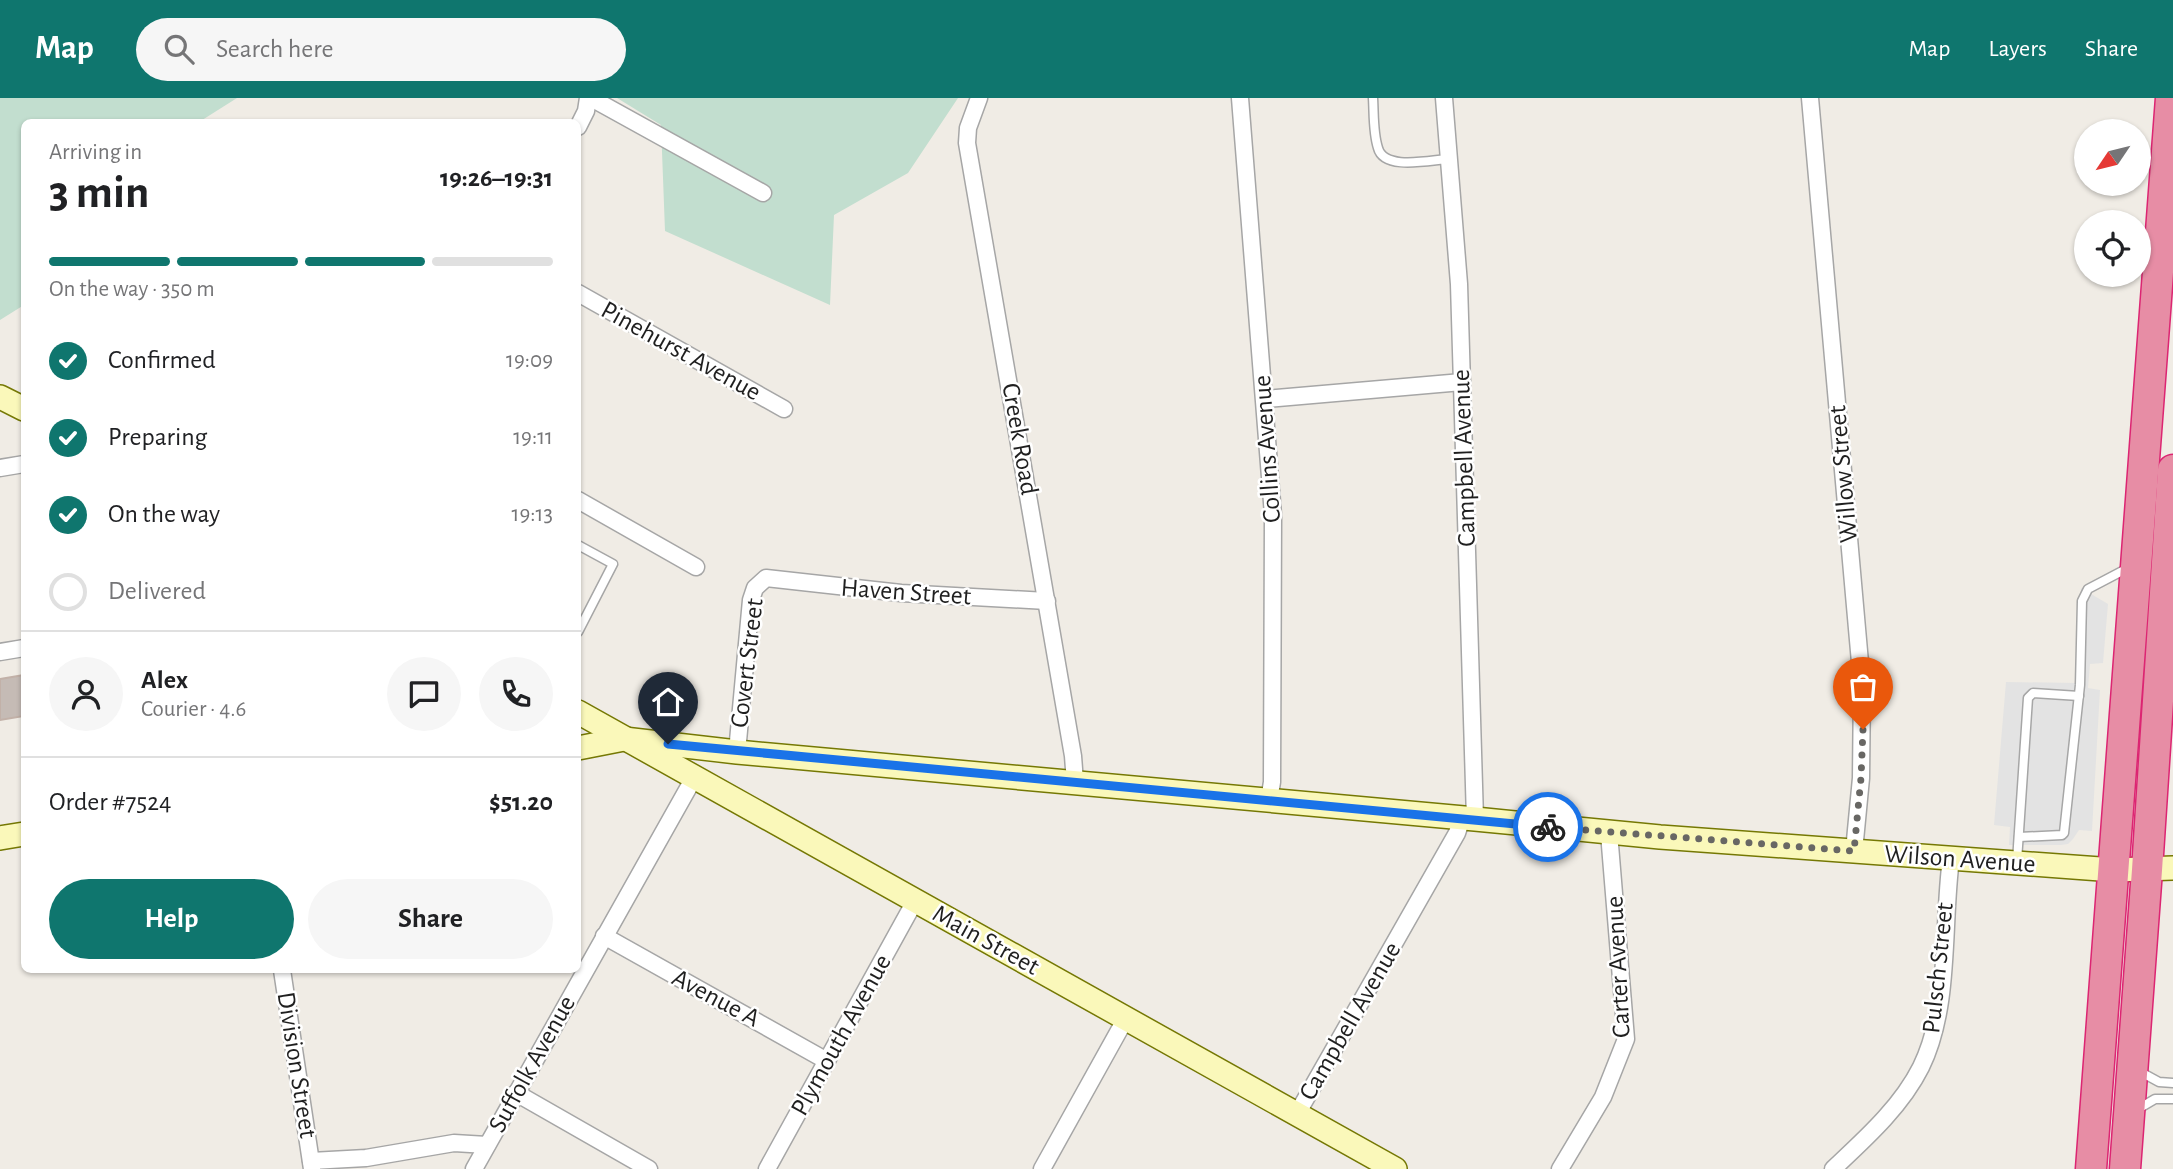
<!DOCTYPE html>
<html lang="en">
<head>
<meta charset="utf-8">
<style>
  body { margin:0; font-family:"Alegreya Sans",sans-serif; background:#f6f6f6; color:#202124; height:100vh; display:flex; flex-direction:column; font-size:26px; white-space:nowrap }
  * { box-sizing:border-box; margin:0 }
  p { font-size:23px; color:#757577 }
  .icon { flex:none; width:38px; height:38px; fill:none; stroke:currentColor; stroke-width:2; stroke-linecap:round; stroke-linejoin:round }
  .map { position:relative; flex:1; overflow:hidden }
  .panel { position:absolute; left:21px; top:21px; width:560px; height:854px; display:flex; flex-direction:column; background:#fff; border-radius:10px; box-shadow:0 2px 5px #0004 }
  .panel>* { flex:none }
  .needle { width:46px; rotate:235deg }
  .buttons { position:absolute; left:2074px; top:21px; display:grid; gap:14px }
  .buttons a { display:grid; place-items:center; width:77px; height:77px; border-radius:50%; background:#fff; box-shadow:0 2px 5px #0004; font-size:35px }
  .pin { position:absolute; display:grid; place-items:center; width:60px; height:60px; color:#fff; margin:-72px -30px; border-radius:50% 50% 50% 0; rotate:-45deg; box-shadow:0 0 7px #0007 }
  .pin .icon { rotate:45deg }
  .courier { position:absolute; display:grid; place-items:center; width:70px; height:70px; margin:-35px; border:5px solid #1a73e8; border-radius:50%; background:#fff; color:#222; box-shadow:0 2px 9px #0007 }
  .head em { font-style:normal; font-weight:600 }
  .head div { display:flex; flex-direction:column-reverse }
  .head { display:flex; align-items:center; justify-content:space-between; height:119px; padding:0 28px }
  h1 { font-size:46px; font-weight:600; line-height:52px }
  .bar { display:grid; grid-template-columns:repeat(4,1fr); gap:10px 7px; align-content:center; height:84px; padding:0 28px }
  .bar i { height:9px; border-radius:5px; background:#e0e0e0 }
  .bar .selected { background:#0f766e }
  .bar p { grid-column:span 4 }
  .line { display:flex; align-items:center; gap:18px; padding:0 28px; border-top:2px solid #e0e0e0 }
  .line div { flex:1 }
  .round { display:grid; place-items:center; flex:none; width:74px; height:74px; border-radius:37px; background:#f6f6f6 }
  ol { padding:0 28px; list-style:none }
  li { display:flex; align-items:center; gap:21px; height:77px }
  li p { margin-inline-start:auto }
  li .icon { padding:7px; border-radius:50%; background:#0f766e; color:#fff; stroke-width:4 }
  li:last-child { color:#757577 }
  li i { width:38px; height:38px; border:4px solid #e0e0e0; border-radius:50% }
  .action { display:flex; gap:14px; margin-top:auto; padding:14px 28px }
  .action a { flex:1; height:80px; border-radius:42px; background:#0f766e; color:#fff; font-size:28px; font-weight:600; line-height:80px; text-align:center }
  .action a+a { background:#f6f6f6; color:#202124 }
  header { display:flex; align-items:center; gap:42px; box-sizing:border-box; height:98px; padding:0 35px; background:#0f766e; color:#fff }
  header strong { font-size:33px }
  nav { display:flex; gap:38px; margin-inline-start:auto; font-size:24px }
  .search { width:490px; height:63px; background:#f6f6f6; display:flex; align-items:center; gap:18px; box-sizing:border-box; padding:0 24px; border-radius:38px; color:#757577; font-size:26px }
  .map>svg:first-child { display:block }
</style>
</head>
<body>
<header>
<strong>Map</strong>
<div class="search"><svg class="icon" aria-label="search" viewBox="0 0 24 24"><circle cx="10" cy="10" r="6"/><path d="M15 15l6 6"/></svg>Search here</div>
<nav><a>Map</a><a>Layers</a><a>Share</a></nav>
</header>
<div class="map">
<svg width="2173" height="1071" viewBox="0 0 2173 1071">
  <rect width="100%" height="100%" fill="#f0ece5"/>
  <g fill="#c2decf">
    <path d="M0 0H237L199 24H24V207L0 222Z"/>
    <path d="M617 0H958L908 75 834 117 830 207 665 133 661 27Z"/>
  </g>
  <path fill="#e3e3e3" d="M2081 490 2108 506 2103 565 2090 566 2088 590 2100 592 2092 733 2079 732 2073 741 2068 746 2061 747H2009L2010 729 1994 727 2006 584 2078 585Z"/>
  <path fill="#c5bbb5" stroke="#c2b1a8" stroke-width="2" d="M24 577V618L0 622V581Z"/>
  <g fill="none" stroke-linecap="round" stroke-linejoin="round">
    <g stroke="#a6a6a6" stroke-width="11">
      <g id="lane">
        <path d="M1373 0C1374 16 1373 35 1378 50 1384 73 1430 62 1449 61"/>
        <path d="M578 447 613 466 578 534"/>
        <path d="M2019 739 2062 737 2064 735 2080 587 2082 503 2088 491 2128 470"/>
        <path d="M2017 763 2028 600 2033 595 2079 598"/>
        <path d="M2137 972 2159 984 2173 985"/>
        <path d="M2138 1011 2155 1001H2173"/>
      </g>
    </g>
    <g stroke="#a6a6a6" stroke-width="19">
      <g id="street">
        <path d="M591 0 763 95"/>
        <path d="M979 0 968 30 967 45 1073 658 1075 684"/>
        <path d="M1240 0 1273 417 1272 684 1269 702"/>
        <path d="M1444 0 1459 186 1475 721"/>
        <path d="M1810 0 1862 587 1861 680 1854 753"/>
        <path d="M578 29 586 13 588 0"/>
        <path d="M578 195 784 311"/>
        <path d="M1266 301 1462 284"/>
        <path d="M0 370 24 366"/>
        <path d="M578 402 696 469"/>
        <path d="M0 554 24 550"/>
        <path d="M737 654 751 502 755 490 766 480 901 495 1047 503"/>
        <path d="M604 838 827 963"/>
        <path d="M282 872 312 1071"/>
        <path d="M516 995 649 1071"/>
        <path d="M1297 1016 1457 735 1462 720"/>
        <path d="M311 1063 366 1060 454 1045 487 1047"/>
        <path d="M474 1071 695 678"/>
        <path d="M767 1071 915 803"/>
        <path d="M1042 1071 1126 920"/>
        <path d="M1560 1071 1603 999 1626 941 1609 735"/>
        <path d="M1833 1071C1865 1041 1901 1009 1921 969 1951 908 1942 827 1951 761"/>
      </g>
    </g>
    <g stroke="#757804" stroke-width="26">
      <g id="secondary">
        <path d="M0 299 24 311"/>
        <path d="M578 614 1395 1071"/>
        <path d="M578 650 624 641 737 654 1475 721 1660 739 2114 772 2173 770"/>
        <path d="M0 740 24 736"/>
      </g>
    </g>
    <g stroke="#dc2572" stroke-width="33">
      <g id="highway">
        <path d="M2091 1071 2171 0"/>
        <path d="M2125 1071 2147 772 2173 372"/>
      </g>
    </g>
    <use href="#lane" stroke="#fff" stroke-width="8"/>
    <use href="#street" stroke="#fff" stroke-width="16"/>
    <use href="#secondary" stroke="#faf8ba" stroke-width="23"/>
    <use href="#highway" stroke="#e78da5" stroke-width="30"/>
  </g>
  <g fill="none" stroke-linecap="round" stroke-linejoin="round">
    <path stroke="#686764" stroke-width="7" stroke-dasharray="0 12.6" d="M1548 729 1854 753 1861 680 1863 631"/>
    <path stroke="#1a73e8" stroke-width="9" d="M668 646 1548 729"/>
  </g>
  <g text-anchor="middle" dominant-baseline="central" stroke-width="5" stroke-linejoin="round" paint-order="stroke">
    <g font-size="26" fill="#1f1f1f" stroke="#fff">
      <text transform="translate(681 253) rotate(29)">Pinehurst Avenue</text>
      <text transform="translate(1020 341) rotate(80)">Creek Road</text>
      <text transform="translate(1267 351) rotate(-94)">Collins Avenue</text>
      <text transform="translate(1464 360) rotate(-92)">Campbell Avenue</text>
      <text transform="translate(1843 376) rotate(-95)">Willow Street</text>
      <text transform="translate(906 494) rotate(4)">Haven Street</text>
      <text transform="translate(747 565) rotate(-83)">Covert Street</text>
      <text transform="translate(1960 761) rotate(4)">Wilson Avenue</text>
      <text transform="translate(986 842) rotate(29)">Main Street</text>
      <text transform="translate(1618 869) rotate(-93)">Carter Avenue</text>
      <text transform="translate(1938 870) rotate(-84)">Pulsch Street</text>
      <text transform="translate(716 900) rotate(28)">Avenue A</text>
      <text transform="translate(1350 923) rotate(-60)">Campbell Avenue</text>
      <text transform="translate(841 937) rotate(-61)">Plymouth Avenue</text>
      <text transform="translate(532 966) rotate(-61)">Suffolk Avenue</text>
      <text transform="translate(297 967) rotate(81)">Division Street</text>
    </g>
  </g>
</svg>
<div class="buttons">
<a><svg class="needle" viewBox="-14 -14 28 28"><path d="M0-13l5 13h-10z" fill="#e53935"/><path d="M0 13l5-13h-10z" fill="#757577"/></svg></a>
<a><svg class="icon" aria-label="locate" viewBox="0 0 24 24"><circle cx="12" cy="12" r="6"/><path d="M12 2v4M12 18v4M2 12h4M18 12h4"/></svg></a>
</div>
<div class="pin" style="left:1863px;top:631px;background:#ea580c"><svg class="icon" aria-label="bag" viewBox="0 0 24 24"><path d="M5 8h14l-1 12H6zM9 8a3 3 0 0 1 6 0"/></svg></div>
<div class="pin" style="left:668px;top:646px;background:#1f2937"><svg class="icon" aria-label="home" viewBox="0 0 24 24"><path d="M3 11l9-7 9 7M6 9v11h12V9"/></svg></div>
<div class="courier" style="left:1548px;top:729px"><svg class="icon" aria-label="bike" viewBox="0 0 24 24"><circle cx="6" cy="16" r="4"/><circle cx="18" cy="16" r="4"/><path d="M6 16l4-8h5l3 8M10 8l3 8H6M13 5h3"/></svg></div>
<section class="panel">
<div class="head"><div><h1>3 min</h1><p>Arriving in</p></div><em>19:26–19:31</em></div>
<div class="bar"><i class="selected"></i><i class="selected"></i><i class="selected"></i><i></i><p>On the way · 350 m</p></div>
<ol>
<li><svg class="icon" aria-label="check" viewBox="0 0 24 24"><path d="M5 12l5 5 9-10"/></svg>Confirmed<p>19:09</p></li>
<li><svg class="icon" aria-label="check" viewBox="0 0 24 24"><path d="M5 12l5 5 9-10"/></svg>Preparing<p>19:11</p></li>
<li><svg class="icon" aria-label="check" viewBox="0 0 24 24"><path d="M5 12l5 5 9-10"/></svg>On the way<p>19:13</p></li>
<li><i></i>Delivered</li>
</ol>
<div class="line" style="height:126px"><a class="round"><svg class="icon" aria-label="person" viewBox="0 0 24 24"><circle cx="12" cy="8" r="4"/><path d="M4 21q1-7 8-7t8 7"/></svg></a><div><b>Alex</b><p>Courier · 4.6</p></div><a class="round"><svg class="icon" aria-label="chat" viewBox="0 0 24 24"><path d="M4 5h16v11H9l-5 4z"/></svg></a><a class="round"><svg class="icon" aria-label="phone" viewBox="0 0 24 24"><path d="M5 4h4l2 5-3 2q2 4 5 5l2-3 5 2v4C11 20 4 13 5 4z"/></svg></a></div>
<div class="line" style="height:91px"><div>Order #7524</div><b>$51.20</b></div>
<div class="action"><a>Help</a><a>Share</a></div>
</section>
</div>
</body>
</html>
